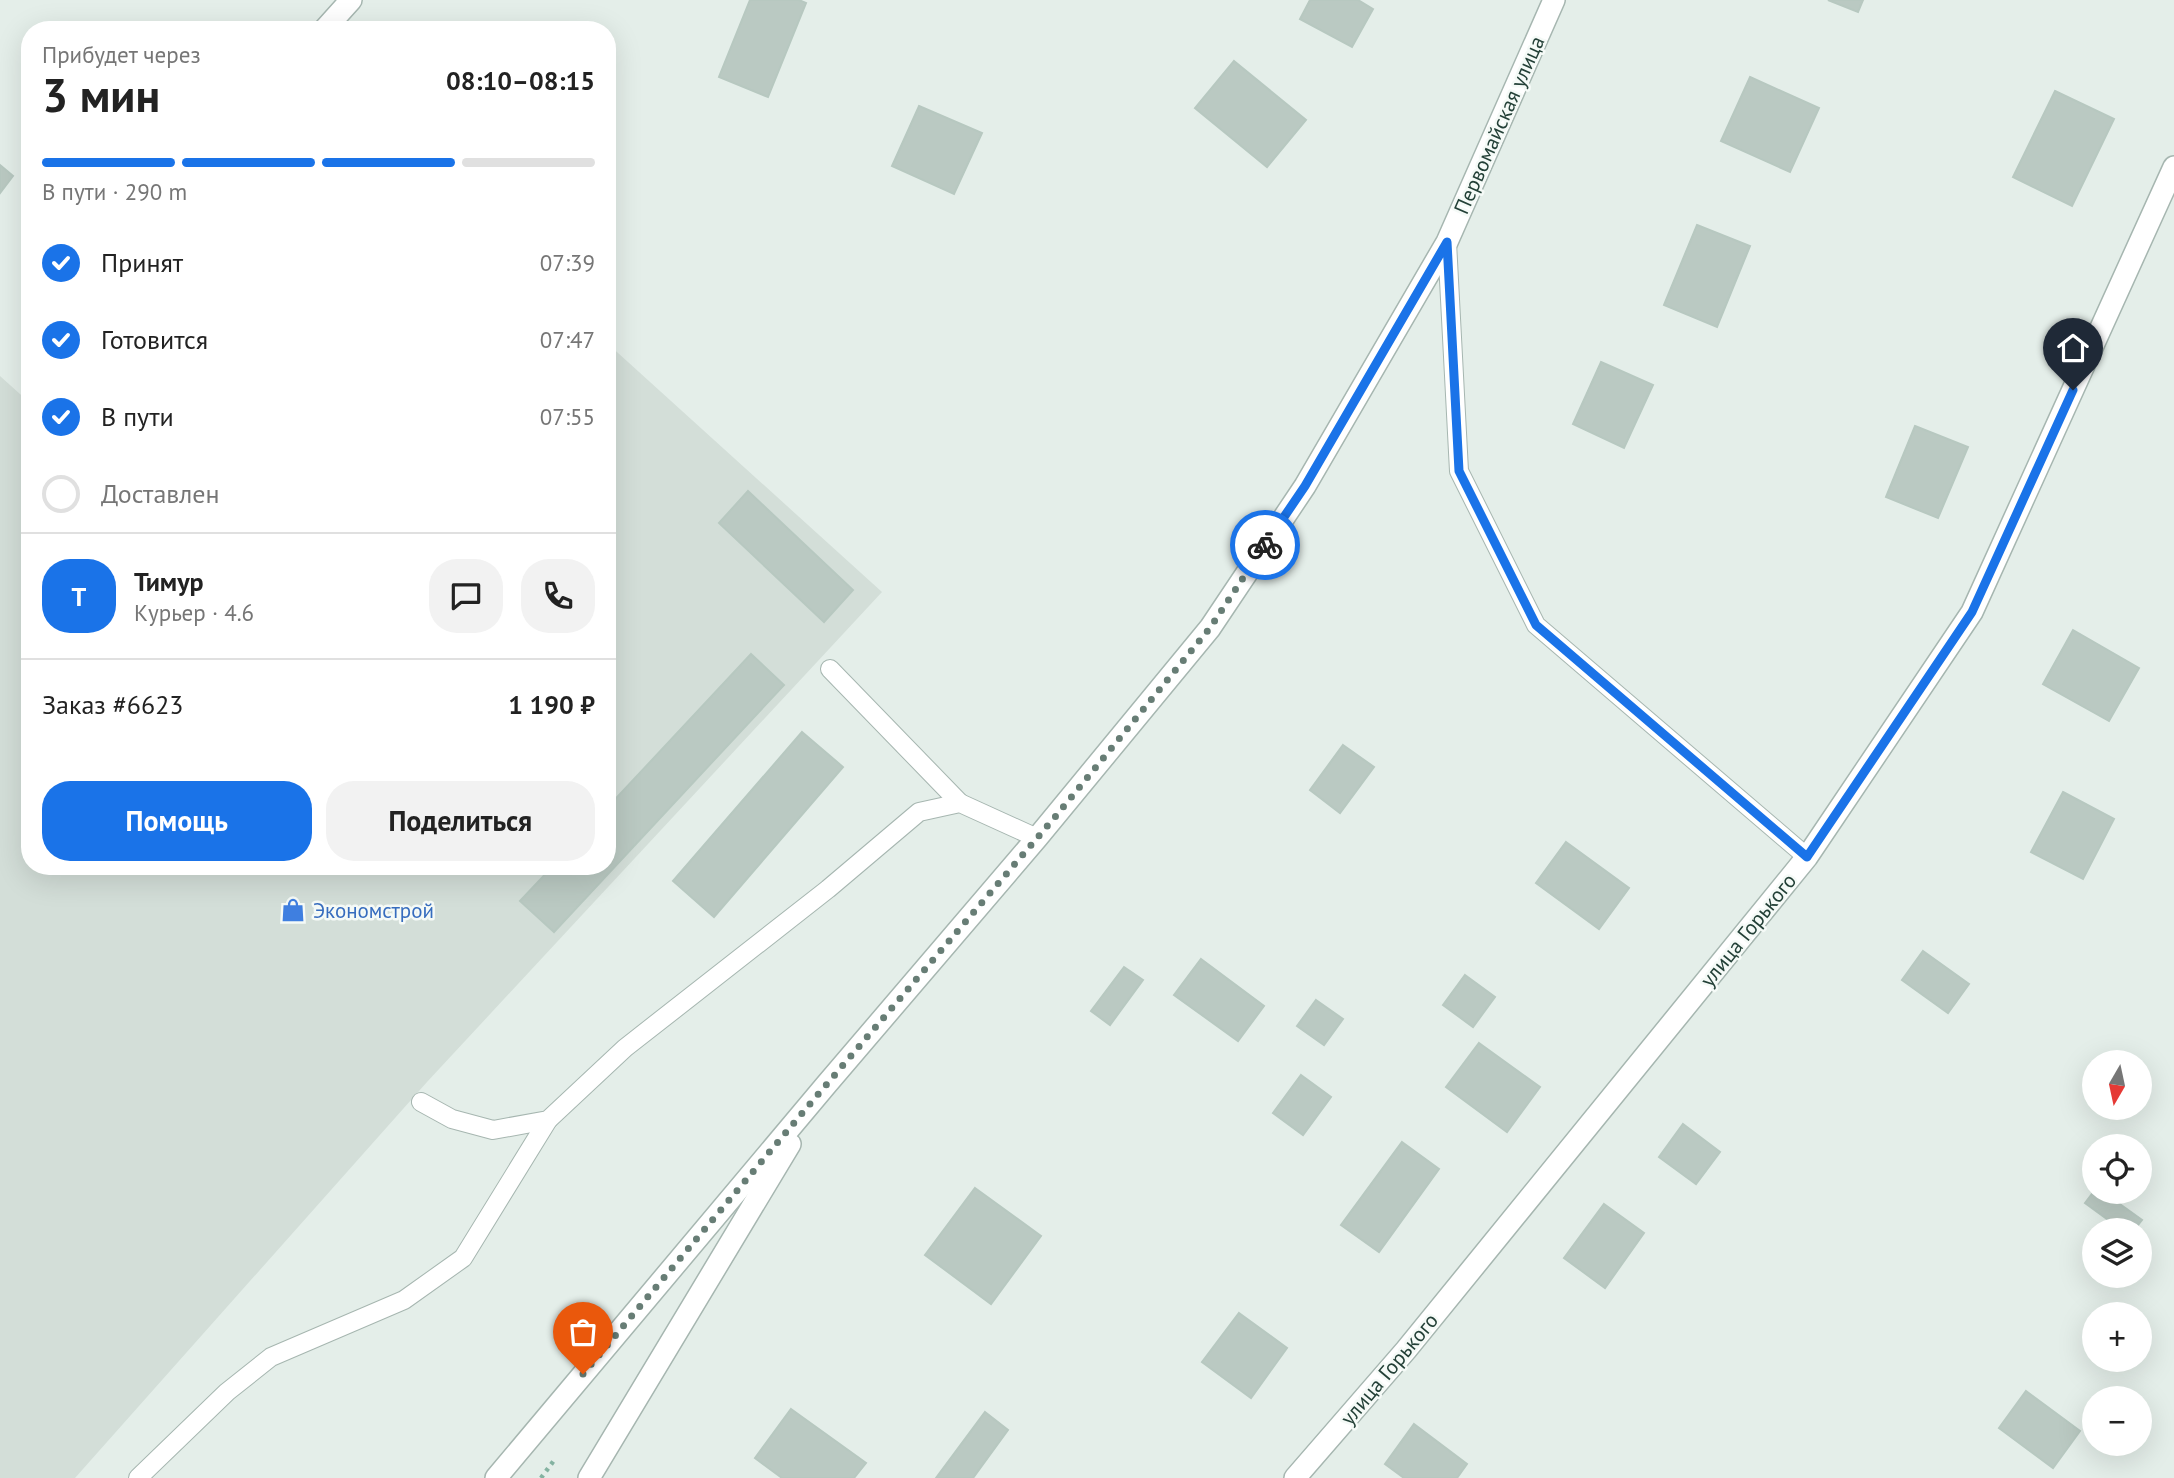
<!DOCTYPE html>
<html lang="ru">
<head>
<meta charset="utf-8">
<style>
  body { margin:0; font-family:"PT Sans",sans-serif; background:#f2f2f2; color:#222; height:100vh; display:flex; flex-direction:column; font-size:26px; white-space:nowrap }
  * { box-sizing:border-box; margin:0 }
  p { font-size:23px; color:#767676 }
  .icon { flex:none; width:38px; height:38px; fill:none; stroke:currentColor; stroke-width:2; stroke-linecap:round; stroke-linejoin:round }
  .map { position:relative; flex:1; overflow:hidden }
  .panel { position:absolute; left:21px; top:21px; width:595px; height:854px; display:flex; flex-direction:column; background:#fff; border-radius:28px; box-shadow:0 7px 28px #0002 }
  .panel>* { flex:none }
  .needle { width:46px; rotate:189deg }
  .buttons { position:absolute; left:2082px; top:1050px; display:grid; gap:14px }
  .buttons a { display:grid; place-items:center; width:70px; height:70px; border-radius:50%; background:#fff; box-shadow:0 7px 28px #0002; font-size:35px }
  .pin { position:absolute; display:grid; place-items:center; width:60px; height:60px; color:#fff; margin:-72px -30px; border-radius:50% 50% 50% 0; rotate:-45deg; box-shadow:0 0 7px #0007 }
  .pin .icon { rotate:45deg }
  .courier { position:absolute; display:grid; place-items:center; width:70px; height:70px; margin:-35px; border:5px solid #1a73e8; border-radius:50%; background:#fff; color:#222; box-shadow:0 2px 9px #0007 }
  .overview em { font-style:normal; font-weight:700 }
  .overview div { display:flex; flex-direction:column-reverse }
  .overview { display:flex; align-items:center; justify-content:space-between; height:119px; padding:0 21px }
  h1 { font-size:46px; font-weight:700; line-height:52px }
  .bar { display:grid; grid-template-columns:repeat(4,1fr); gap:10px 7px; align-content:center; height:84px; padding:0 21px }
  .bar i { height:9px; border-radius:5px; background:#e0e0e0 }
  .bar .active { background:#1a73e8 }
  .bar p { grid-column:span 4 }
  .line { display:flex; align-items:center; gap:18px; padding:0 21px; border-top:2px solid #e0e0e0 }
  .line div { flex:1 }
  .round { display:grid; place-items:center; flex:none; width:74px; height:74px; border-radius:28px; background:#f2f2f2 }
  ol { padding:0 21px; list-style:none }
  li { display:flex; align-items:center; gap:21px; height:77px }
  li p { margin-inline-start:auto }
  li .icon { padding:7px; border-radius:50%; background:#1a73e8; color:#fff; stroke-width:4 }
  li:last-child { color:#767676 }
  li i { width:38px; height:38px; border:4px solid #e0e0e0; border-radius:50% }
  .button { display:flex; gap:14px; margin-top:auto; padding:14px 21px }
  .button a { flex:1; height:80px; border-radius:28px; background:#1a73e8; color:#fff; font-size:28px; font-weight:700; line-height:80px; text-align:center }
  .button a+a { background:#f2f2f2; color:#222 }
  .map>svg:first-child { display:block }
</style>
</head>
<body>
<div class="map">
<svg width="2174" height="1478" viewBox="0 0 2174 1478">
  <rect width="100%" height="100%" fill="#e4eee9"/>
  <path fill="#d3ded8" d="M607 343 882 592 427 1082 75 1478H0V376L30 403V866H607Z"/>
  <g fill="#bac9c2" stroke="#b7c8c0" stroke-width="2">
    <path d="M750 0H799L806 3 768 97 719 77Z"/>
    <path d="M1310 0H1358L1373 9 1352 47 1300 19Z"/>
    <path d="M1828 0H1863L1858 12Z"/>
    <path d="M1234 61 1306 120 1267 167 1195 108Z"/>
    <path d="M1750 77 1819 108 1790 172 1721 141Z"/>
    <path d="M2055 91 2114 119 2072 206 2013 177Z"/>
    <path d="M919 106 982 133 954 194 892 166Z"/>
    <path d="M0 165 13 176 0 193Z"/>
    <path d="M1697 225 1750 246 1717 327 1664 305Z"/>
    <path d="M1601 362 1653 385 1624 448 1573 424Z"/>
    <path d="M1915 426 1968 447 1938 518 1886 497Z"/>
    <path d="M748 491 853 590 824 622 719 523Z"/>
    <path d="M2073 630 2139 668 2109 721 2043 684Z"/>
    <path d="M751 654 784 685 554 932 520 901 553 866H607V808Z"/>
    <path d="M802 732 843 767 714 917 673 881Z"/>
    <path d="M1343 745 1374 767 1340 813 1310 790Z"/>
    <path d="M2063 792 2114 819 2083 879 2031 852Z"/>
    <path d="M1566 842 1629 888 1599 929 1536 883Z"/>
    <path d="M1923 951 1969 984 1948 1013 1902 980Z"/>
    <path d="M1201 959 1264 1006 1238 1041 1174 995Z"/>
    <path d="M1124 967 1143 980 1110 1025 1091 1011Z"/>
    <path d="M1465 975 1495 997 1473 1027 1443 1005Z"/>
    <path d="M1316 1000 1343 1019 1324 1045 1297 1026Z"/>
    <path d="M1479 1043 1540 1087 1507 1132 1446 1087Z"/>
    <path d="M1301 1075 1331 1097 1303 1135 1273 1113Z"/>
    <path d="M1683 1124 1720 1152 1696 1184 1659 1157Z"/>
    <path d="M1402 1142 1439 1169 1379 1252 1341 1225Z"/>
    <path d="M975 1188 1041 1236 991 1304 925 1255Z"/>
    <path d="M2095 1190V1192H2103L2142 1220 2134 1230H2122L2085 1203Z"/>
    <path d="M1604 1204 1644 1233 1605 1288 1564 1258Z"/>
    <path d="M1239 1313 1287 1348 1251 1398 1202 1362Z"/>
    <path d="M2026 1391 2080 1431 2053 1468 1999 1428Z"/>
    <path d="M791 1409 866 1463 854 1478H782L755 1458Z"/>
    <path d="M985 1412 1008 1430 973 1478H936Z"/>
    <path d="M1414 1424 1467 1464 1457 1478H1404L1385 1464Z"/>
  </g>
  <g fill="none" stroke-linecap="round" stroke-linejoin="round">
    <g stroke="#a6b6b0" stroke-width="20">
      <g id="service">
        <path d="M1447 242 1459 471 1536 625 1807 857"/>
        <path d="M830 669 960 803"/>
        <path d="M421 1102 452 1119 493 1130 548 1120 625 1048 828 889 919 812 960 803 1037 838"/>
        <path d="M138 1478 227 1392 271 1357 404 1300 463 1258 548 1120"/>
      </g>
    </g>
    <g stroke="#a6b6b0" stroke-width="24">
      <g id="minor">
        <path d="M324 30 351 0"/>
        <path d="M496 1478 826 1085 1037 838 1210 628 1305 486 1447 242 1554 0"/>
        <path d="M589 1478 790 1144"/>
        <path d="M1295 1478 1406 1350 1807 857 1972 612 2174 167"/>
      </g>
    </g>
    <path stroke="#84b2a1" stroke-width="4.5" stroke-dasharray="3.5 5" stroke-linecap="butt" d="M541 1478 555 1459"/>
    <use href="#service" stroke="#fff" stroke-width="18"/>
    <use href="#minor" stroke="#fff" stroke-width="21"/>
  </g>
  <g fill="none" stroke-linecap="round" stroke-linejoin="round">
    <path stroke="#677d75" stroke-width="7" stroke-dasharray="0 12.6" d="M583 1374 809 1105 1055 817 1210 628 1265 545"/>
    <path stroke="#1a73e8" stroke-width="9" d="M1265 545 1305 486 1447 242 1459 471 1536 625 1807 857 1972 612 2073 390"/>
  </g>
  <defs>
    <g id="shop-bare" transform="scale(1.89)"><path d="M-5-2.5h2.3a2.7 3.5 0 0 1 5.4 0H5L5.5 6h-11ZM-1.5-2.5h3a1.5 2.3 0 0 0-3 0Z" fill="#3f7fe0" stroke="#f5faf7" stroke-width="2.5" paint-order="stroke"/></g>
  </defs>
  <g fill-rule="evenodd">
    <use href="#shop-bare" x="293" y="910"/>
  </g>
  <g text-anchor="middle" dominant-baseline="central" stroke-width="5" stroke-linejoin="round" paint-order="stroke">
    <g font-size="21" fill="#234037" stroke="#f5faf7">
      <text transform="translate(1499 125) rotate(-66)">Первомайская улица</text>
      <text transform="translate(1748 930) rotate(-51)">улица Горького</text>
      <text transform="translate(1389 1369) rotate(-50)">улица Горького</text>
    </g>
    <g font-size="21" fill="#366cbe" stroke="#f5faf7" text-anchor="start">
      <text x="313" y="910">Экономстрой</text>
    </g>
  </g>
</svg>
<div class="buttons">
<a><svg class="needle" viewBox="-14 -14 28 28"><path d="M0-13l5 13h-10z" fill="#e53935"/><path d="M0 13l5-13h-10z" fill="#767676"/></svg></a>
<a><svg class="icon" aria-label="locate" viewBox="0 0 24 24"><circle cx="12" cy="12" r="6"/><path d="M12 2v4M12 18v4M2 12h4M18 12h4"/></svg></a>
<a><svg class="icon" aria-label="layers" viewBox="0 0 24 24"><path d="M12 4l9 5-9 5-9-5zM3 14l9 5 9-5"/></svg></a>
<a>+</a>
<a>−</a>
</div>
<div class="pin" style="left:583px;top:1374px;background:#ea580c"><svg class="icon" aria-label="bag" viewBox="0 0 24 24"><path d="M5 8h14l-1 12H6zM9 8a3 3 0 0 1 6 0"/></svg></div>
<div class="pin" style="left:2073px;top:390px;background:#1f2937"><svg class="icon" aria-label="home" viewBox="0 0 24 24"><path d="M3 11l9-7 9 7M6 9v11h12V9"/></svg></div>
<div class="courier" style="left:1265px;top:545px"><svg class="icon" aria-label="bike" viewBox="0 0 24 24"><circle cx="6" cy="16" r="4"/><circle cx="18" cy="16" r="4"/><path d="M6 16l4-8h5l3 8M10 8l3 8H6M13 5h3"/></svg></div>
<section class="panel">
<div class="overview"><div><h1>3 мин</h1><p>Прибудет через</p></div><em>08:10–08:15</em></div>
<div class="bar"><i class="active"></i><i class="active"></i><i class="active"></i><i></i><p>В пути · 290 m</p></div>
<ol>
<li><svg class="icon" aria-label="check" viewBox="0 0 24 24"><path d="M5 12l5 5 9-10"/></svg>Принят<p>07:39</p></li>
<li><svg class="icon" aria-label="check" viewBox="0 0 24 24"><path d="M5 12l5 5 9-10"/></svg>Готовится<p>07:47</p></li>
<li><svg class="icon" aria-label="check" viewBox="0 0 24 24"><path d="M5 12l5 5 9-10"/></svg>В пути<p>07:55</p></li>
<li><i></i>Доставлен</li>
</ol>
<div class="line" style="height:126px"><b class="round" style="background:#1a73e8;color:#fff">Т</b><div><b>Тимур</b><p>Курьер · 4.6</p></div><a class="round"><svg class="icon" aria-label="chat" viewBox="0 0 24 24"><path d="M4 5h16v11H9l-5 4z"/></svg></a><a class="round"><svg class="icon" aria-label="phone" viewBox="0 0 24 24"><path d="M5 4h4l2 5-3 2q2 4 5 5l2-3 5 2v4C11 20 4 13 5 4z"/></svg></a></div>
<div class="line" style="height:91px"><div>Заказ #6623</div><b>1 190 ₽</b></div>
<div class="button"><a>Помощь</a><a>Поделиться</a></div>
</section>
</div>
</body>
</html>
